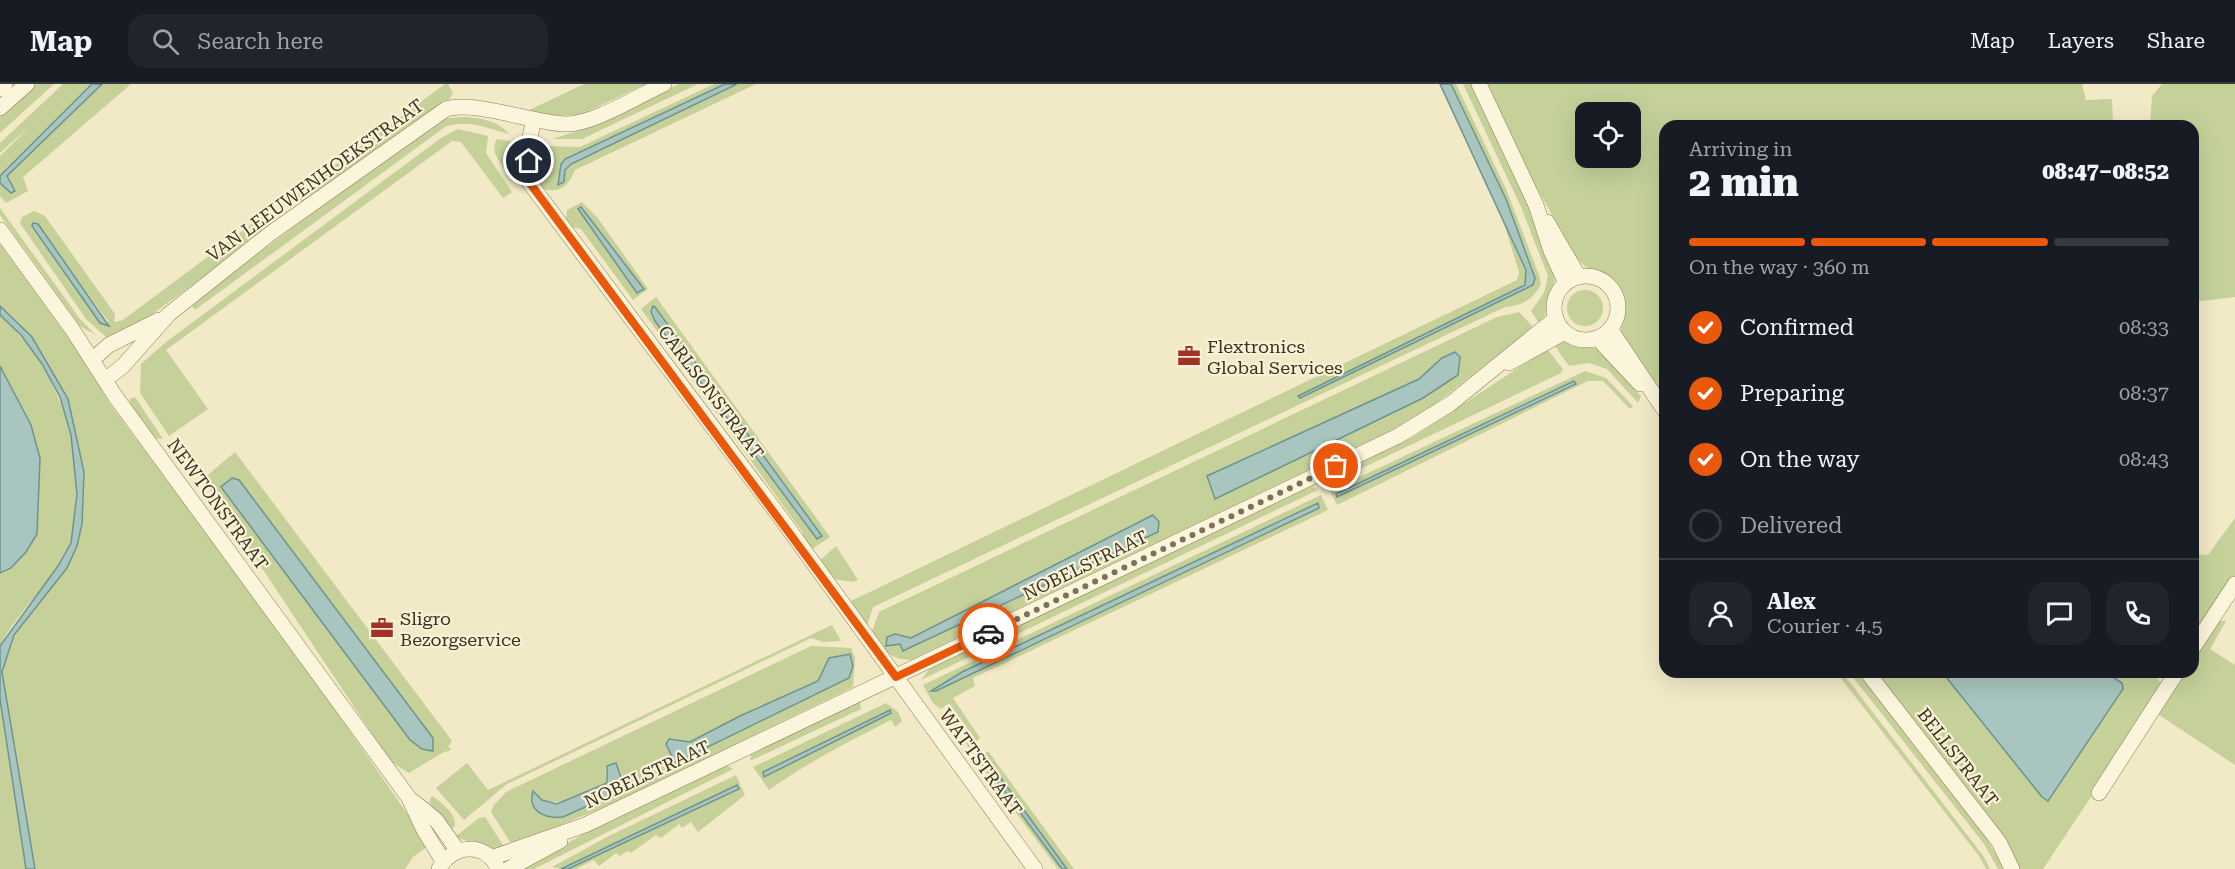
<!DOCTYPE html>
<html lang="en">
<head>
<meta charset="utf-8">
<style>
  body { margin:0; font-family:"Roboto Serif",serif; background:#20242c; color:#f1f3f6; height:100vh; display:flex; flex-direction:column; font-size:22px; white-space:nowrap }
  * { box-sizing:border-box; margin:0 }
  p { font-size:20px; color:#9ea1a6 }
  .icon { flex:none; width:33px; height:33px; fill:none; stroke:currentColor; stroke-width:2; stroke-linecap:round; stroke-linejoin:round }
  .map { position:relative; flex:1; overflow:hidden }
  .sheet { position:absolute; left:1659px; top:36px; width:540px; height:558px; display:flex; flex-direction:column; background:#171b24; border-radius:18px; box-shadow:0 6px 24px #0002 }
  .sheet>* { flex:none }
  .fabs { position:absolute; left:1575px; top:18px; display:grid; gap:12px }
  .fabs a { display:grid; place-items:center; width:66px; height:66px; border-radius:12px; background:#171b24; box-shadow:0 6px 24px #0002; font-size:30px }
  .pin { position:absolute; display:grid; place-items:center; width:51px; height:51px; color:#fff; margin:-26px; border:3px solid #fff; border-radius:50%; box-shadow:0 2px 6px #0007 }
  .courier { position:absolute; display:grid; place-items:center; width:60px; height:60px; margin:-30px; border:4px solid #ea580c; border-radius:50%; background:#fff; color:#222; box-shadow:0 2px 8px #0007 }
  .head em { font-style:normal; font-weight:800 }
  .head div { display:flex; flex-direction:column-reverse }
  .head { display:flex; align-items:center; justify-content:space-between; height:102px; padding:0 30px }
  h1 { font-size:39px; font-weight:800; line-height:45px }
  .bar { display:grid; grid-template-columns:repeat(4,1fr); gap:9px 6px; align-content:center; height:72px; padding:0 30px }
  .bar i { height:8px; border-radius:4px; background:#363941 }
  .bar .on { background:#ea580c }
  .bar p { grid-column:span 4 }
  .line { display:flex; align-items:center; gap:15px; padding:0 30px; border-top:2px solid #363941 }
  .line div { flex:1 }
  .round { display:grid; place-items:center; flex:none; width:63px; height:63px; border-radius:18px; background:#20242c }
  ol { padding:0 30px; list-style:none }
  li { display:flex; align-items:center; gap:18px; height:66px }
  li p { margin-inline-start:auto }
  li .icon { padding:6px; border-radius:50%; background:#ea580c; color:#fff; stroke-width:4 }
  li:last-child { color:#9ea1a6 }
  li i { width:33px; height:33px; border:3px solid #363941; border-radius:50% }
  header { display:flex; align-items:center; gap:36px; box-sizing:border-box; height:84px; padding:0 30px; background:#171b24; border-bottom:2px solid #363941 }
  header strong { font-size:28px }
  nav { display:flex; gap:33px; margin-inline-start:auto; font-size:21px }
  .search { width:420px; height:54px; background:#20242c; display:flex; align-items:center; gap:15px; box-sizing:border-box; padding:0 21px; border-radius:18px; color:#9ea1a6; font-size:22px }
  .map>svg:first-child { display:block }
</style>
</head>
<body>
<header>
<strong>Map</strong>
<div class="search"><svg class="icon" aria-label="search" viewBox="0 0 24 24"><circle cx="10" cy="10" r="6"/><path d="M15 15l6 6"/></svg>Search here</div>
<nav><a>Map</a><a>Layers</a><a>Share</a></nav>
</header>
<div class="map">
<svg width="2235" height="785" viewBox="0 0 2235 785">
  <rect width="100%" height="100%" fill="#f2e9c6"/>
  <g fill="#c5d199" fill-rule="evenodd">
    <path d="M35 0H54L0 49V28Z"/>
    <path d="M63 0H92L0 92V72L31 41 0 69V59Z"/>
    <path d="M102 0H131L23 93 28 107 6 119 0 112V99L11 109 15 106 7 93Z"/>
    <path d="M445 0H448L453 9 447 19 308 119 289 115Z"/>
    <path d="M584 0H646L580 31 547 32 525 28Z"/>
    <path d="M679 0H698L582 55H552L581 46Z"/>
    <path d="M714 0H756L575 86C567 104 561 109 542 105 538 91 536 75 545 62L580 63Z"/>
    <path d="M1439 0H1456L1506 105 1539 191 1541 200C1533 216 1523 221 1505 223L873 523 867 542 847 519 1517 196 1519 188 1501 130Z"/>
    <path d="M1463 0H1471L1526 112 1548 171 1555 196 1545 231 1539 239 1531 227 1544 209 1548 192 1521 123Z"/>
    <path d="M1487 0H2082L2086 16 2112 15 2113 42H1665V314L1621 249V214L1617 203 1610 195 1588 185 1577 175 1534 99ZM1586 28H1630V74H1586Z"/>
    <path d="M2162 0H2235V213L2193 218V42H2150L2152 12Z"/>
    <path d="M466 33C483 35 497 36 509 50 487 44 466 35 445 43L195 226 192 222 237 185 432 41 448 34Z"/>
    <path d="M458 45 488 52 486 69 512 108 503 114 461 58 452 57 166 266 208 325 169 352 140 309 141 280 166 258 441 54Z"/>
    <path d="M497 55 514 58 517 88 512 93C503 82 488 69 497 55Z"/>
    <path d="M582 118 597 133 648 205 633 216 581 145 571 143 566 136 567 126ZM581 124 643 205V206L637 209 578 126Z"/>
    <path d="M0 124 80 235 96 251 80 242 0 131Z"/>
    <path d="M34 127 45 132 115 230 114 238 123 236 269 127 268 146 125 250 107 254 86 235 24 145 20 139 22 133ZM34 138 108 237V242L100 239 32 142Z"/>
    <path d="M0 160 80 270 110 320 299 574 429 761 413 773 405 785H35L2 588 14 551 67 484 77 462 82 440 84 388 68 315 32 253 0 222Z"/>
    <circle cx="1585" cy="224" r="18"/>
    <path d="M656 213 830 453 812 465 801 455 803 449 641 225Z"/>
    <path d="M1519 228 1533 243 1419 333 911 576C890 575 882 567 871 550L879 528 1497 233ZM1458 291 1423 314 1215 414 1207 392 1419 295ZM1153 432 1159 438 1158 448 903 566 895 550 911 554Z"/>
    <path d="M0 231C53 280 81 348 76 420 75 433 76 448 71 460 53 498 19 525 0 562V489L11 484 26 468 37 450 40 374 31 341 0 282Z"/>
    <path d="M1563 258 1591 262 1598 266 1641 312 1638 319 1607 285 1589 279 1569 282 1554 261Z"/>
    <path d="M1547 265 1563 285 1561 289 1327 401 1330 391 1413 353Z"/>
    <path d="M1585 287 1606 294 1633 322 1630 325 1603 297H1588L1337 421 1330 407ZM1574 297 1576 301 1338 413 1336 410Z"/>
    <path d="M135 313 163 355 153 354 133 326 129 315Z"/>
    <path d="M235 368 452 657 448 662 451 666 442 669 409 689 390 677 203 395ZM231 394 239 396 433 654 221 403Z"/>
    <path d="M1310 401 1318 406 921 596 930 584Z"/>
    <path d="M1321 411 1328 426 973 594 975 602 953 614 980 654 969 664 966 659 974 653 949 619 941 625 933 619 923 601ZM1318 419V424L932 606 962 588Z"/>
    <path d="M2235 434V494L2193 558V470L2208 471Z"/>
    <path d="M836 462 858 496 852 498 834 495 819 477Z"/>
    <path d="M2216 537H2226L2210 565 2235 581V681L2156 629 2183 588H2193V572Z"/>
    <path d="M832 541 841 557 823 558 811 554 507 700 464 736 436 704 467 679 488 706Z"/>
    <path d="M811 562 851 564 855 574 853 603 621 716 512 761 491 728 494 721 506 708ZM829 574 849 594 675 678 670 655 690 658 740 632 818 597ZM615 680 625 705 564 733 552 734 543 731 537 710 542 716 564 719 607 699 605 686 607 682Z"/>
    <path d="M1836 588H1842L1984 773 1990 785H1986L1979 772Z"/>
    <path d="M1849 588H1859L1981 746 2005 785H1998L1984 760Z"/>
    <path d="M1875 588H1942L2042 713 2048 717 2123 607 2122 599 2105 588C2128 588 2151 581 2164 603L2043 785H2017Z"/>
    <path d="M0 615 26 785H0Z"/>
    <path d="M860 617 861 625 750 677 751 669Z"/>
    <path d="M886 619 898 628 902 637 895 643 891 636C848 658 808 678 769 706L753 683ZM889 627 891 629 764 693 763 688Z"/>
    <path d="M988 667 1074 785H1067L986 675 983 677 1062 785H1058L982 683 977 676Z"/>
    <path d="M726 681 733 685 534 785H523L597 742Z"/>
    <path d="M736 691 745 711 698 748 691 738 682 744 679 740 661 754 656 751 631 769 627 767 620 772 616 769 599 782 594 776 576 785H568L738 705 561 785 552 783 607 753Z"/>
    <path d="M432 712C442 719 456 729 455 742L450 746 429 718Z"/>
    <path d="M485 733 505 764 497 766 455 753 479 734Z"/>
  </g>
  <g fill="#a8c5bf" stroke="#6e948f" stroke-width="1.5">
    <path d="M92 0H102L7 92 15 107 11 109 0 99V92Z"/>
    <path d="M725 0H737L571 80 565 86 564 98 558 101 561 80 565 75Z"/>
    <path d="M1440 0H1451L1506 115 1535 194 1533 201 1300 314 1298 312 1525 201 1526 186Z"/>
    <path d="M581 123 644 205 637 209 578 125Z"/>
    <path d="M33 139 38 140 109 242 100 239 32 142Z"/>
    <path d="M0 222 32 253 68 315 84 388 82 440 77 462 67 484 14 551 2 588 35 785H26L0 615V562L58 482 71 459 77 410 71 351 60 313 42 280 21 251 0 231Z"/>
    <path d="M653 222 655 223 822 452 817 455 655 237 651 228Z"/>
    <path d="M1455 268 1460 273 1458 291 1423 314 1215 415 1207 392 1419 295 1442 274Z"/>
    <path d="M0 282 31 341 40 374 37 450 26 468 11 484 0 489Z"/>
    <path d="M1574 297 1576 300 1337 413 1336 410Z"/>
    <path d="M232 394 239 396 433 654V667L422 665 410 656 221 403Z"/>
    <path d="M1318 419 1319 424 936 607H931L962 588Z"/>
    <path d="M1153 431 1159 438 1158 448 909 564 903 567 900 560 886 562 887 553 895 550 911 554Z"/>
    <path d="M850 570 853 582 849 594 675 679 666 660 669 655 690 658 740 632 818 597 829 574Z"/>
    <path d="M1942 588H2105L2122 599 2123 605 2048 717 2042 713Z"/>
    <path d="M890 626 891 629 764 693 763 688Z"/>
    <path d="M986 674 1067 785H1062L982 677Z"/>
    <path d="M616 679 625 705 563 733C546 735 527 728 533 707L542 716 557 720 607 699V682Z"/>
    <path d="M737 701 739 705 568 785H561Z"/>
  </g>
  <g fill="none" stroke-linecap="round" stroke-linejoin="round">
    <g stroke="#8f7c5a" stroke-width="16">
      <g id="minor">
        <path d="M1479 0 1536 121 1551 167 1566 199"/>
        <path d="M0 5 5 0"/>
        <path d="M0 24 27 0"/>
        <path d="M534 36 529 57V98L780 433 1035 785"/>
        <path d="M1547 138 1579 193"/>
        <path d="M0 146 72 245 115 312 409 714 424 746 443 777"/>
        <circle cx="1586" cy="224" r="32"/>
        <path d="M1610 245 1665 327"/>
        <path d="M1597 254 1640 300"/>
        <path d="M92 276 109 261 159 236"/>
        <path d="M1509 279 1565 248"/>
        <path d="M105 296 123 282 169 230 271 149 446 25C474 16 532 39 565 40 592 41 638 12 664 0"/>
        <path d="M2193 564 2235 500"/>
        <path d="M1867 588 1999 758 2012 785"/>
        <path d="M2099 709 2177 588"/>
        <path d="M414 718 436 736 458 767"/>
        <path d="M491 774 585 741 1398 352 1450 320 1556 234"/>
        <path d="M439 785C451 760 487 757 498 785"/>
        <path d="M508 785 560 757"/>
      </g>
    </g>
    <use href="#minor" stroke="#fbf5db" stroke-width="15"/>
  </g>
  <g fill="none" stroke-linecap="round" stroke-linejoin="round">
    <path stroke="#7d7159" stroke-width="6" stroke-dasharray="0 10.8" d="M988 549 1336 382"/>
    <path stroke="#ea580c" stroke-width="8" d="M529 77V98L896 593 988 549"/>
  </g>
  <defs>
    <g id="office-bare" transform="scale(1.8)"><path d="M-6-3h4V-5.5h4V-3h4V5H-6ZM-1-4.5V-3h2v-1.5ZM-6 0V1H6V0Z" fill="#a23226" stroke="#f8f2d7" stroke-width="2.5" paint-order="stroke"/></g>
  </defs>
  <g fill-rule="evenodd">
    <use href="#office-bare" x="1189" y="272"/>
    <use href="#office-bare" x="382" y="544"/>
  </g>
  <g text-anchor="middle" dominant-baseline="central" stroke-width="4.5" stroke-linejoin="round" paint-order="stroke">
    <g font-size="18" fill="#3e311f" stroke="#f8f2d7">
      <text transform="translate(315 96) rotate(-36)">VAN LEEUWENHOEKSTRAAT</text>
      <text transform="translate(711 308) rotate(53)">CARLSONSTRAAT</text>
      <text transform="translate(218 420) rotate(54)">NEWTONSTRAAT</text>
      <text transform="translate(1085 481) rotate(-26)">NOBELSTRAAT</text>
      <text transform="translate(1958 673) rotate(52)">BELLSTRAAT</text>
      <text transform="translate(981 678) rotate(54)">WATTSTRAAT</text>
      <text transform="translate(647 690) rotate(-25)">NOBELSTRAAT</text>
    </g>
    <g font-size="18" fill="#3e311f" stroke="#f8f2d7" text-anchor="start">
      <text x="1207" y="262">Flextronics<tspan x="1207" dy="21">Global Services</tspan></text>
      <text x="400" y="534">Sligro<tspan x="400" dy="21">Bezorgservice</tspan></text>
    </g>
  </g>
</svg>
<div class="fabs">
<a><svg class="icon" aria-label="locate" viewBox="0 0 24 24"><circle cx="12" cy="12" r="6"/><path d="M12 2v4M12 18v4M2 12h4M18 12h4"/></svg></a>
</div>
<div class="pin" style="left:1336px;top:382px;background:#ea580c"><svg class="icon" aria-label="bag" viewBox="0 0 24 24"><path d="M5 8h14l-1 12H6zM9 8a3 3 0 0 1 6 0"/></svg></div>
<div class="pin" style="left:529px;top:77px;background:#1f2937"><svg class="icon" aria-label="home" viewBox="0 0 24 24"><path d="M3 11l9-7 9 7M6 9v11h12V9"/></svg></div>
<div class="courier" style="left:988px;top:549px"><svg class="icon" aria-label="car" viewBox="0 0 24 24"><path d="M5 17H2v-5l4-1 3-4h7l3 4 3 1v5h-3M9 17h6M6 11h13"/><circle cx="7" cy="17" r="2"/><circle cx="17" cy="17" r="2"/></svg></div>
<section class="sheet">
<div class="head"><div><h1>2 min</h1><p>Arriving in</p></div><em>08:47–08:52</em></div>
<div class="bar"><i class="on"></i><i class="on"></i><i class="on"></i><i></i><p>On the way · 360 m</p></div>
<ol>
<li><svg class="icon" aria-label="check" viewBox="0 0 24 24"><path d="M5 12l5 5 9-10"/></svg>Confirmed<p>08:33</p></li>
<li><svg class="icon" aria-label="check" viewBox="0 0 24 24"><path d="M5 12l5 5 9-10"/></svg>Preparing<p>08:37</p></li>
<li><svg class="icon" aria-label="check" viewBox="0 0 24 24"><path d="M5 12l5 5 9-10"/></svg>On the way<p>08:43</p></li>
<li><i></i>Delivered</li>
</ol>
<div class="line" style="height:108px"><a class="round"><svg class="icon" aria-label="person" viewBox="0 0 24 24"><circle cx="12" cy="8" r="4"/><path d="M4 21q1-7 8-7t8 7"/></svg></a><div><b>Alex</b><p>Courier · 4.5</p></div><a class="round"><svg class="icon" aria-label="chat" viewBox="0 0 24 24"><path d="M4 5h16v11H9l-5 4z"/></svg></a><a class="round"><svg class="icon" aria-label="phone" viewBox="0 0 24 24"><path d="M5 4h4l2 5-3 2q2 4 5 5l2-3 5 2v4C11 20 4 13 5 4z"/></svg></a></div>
</section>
</div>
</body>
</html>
